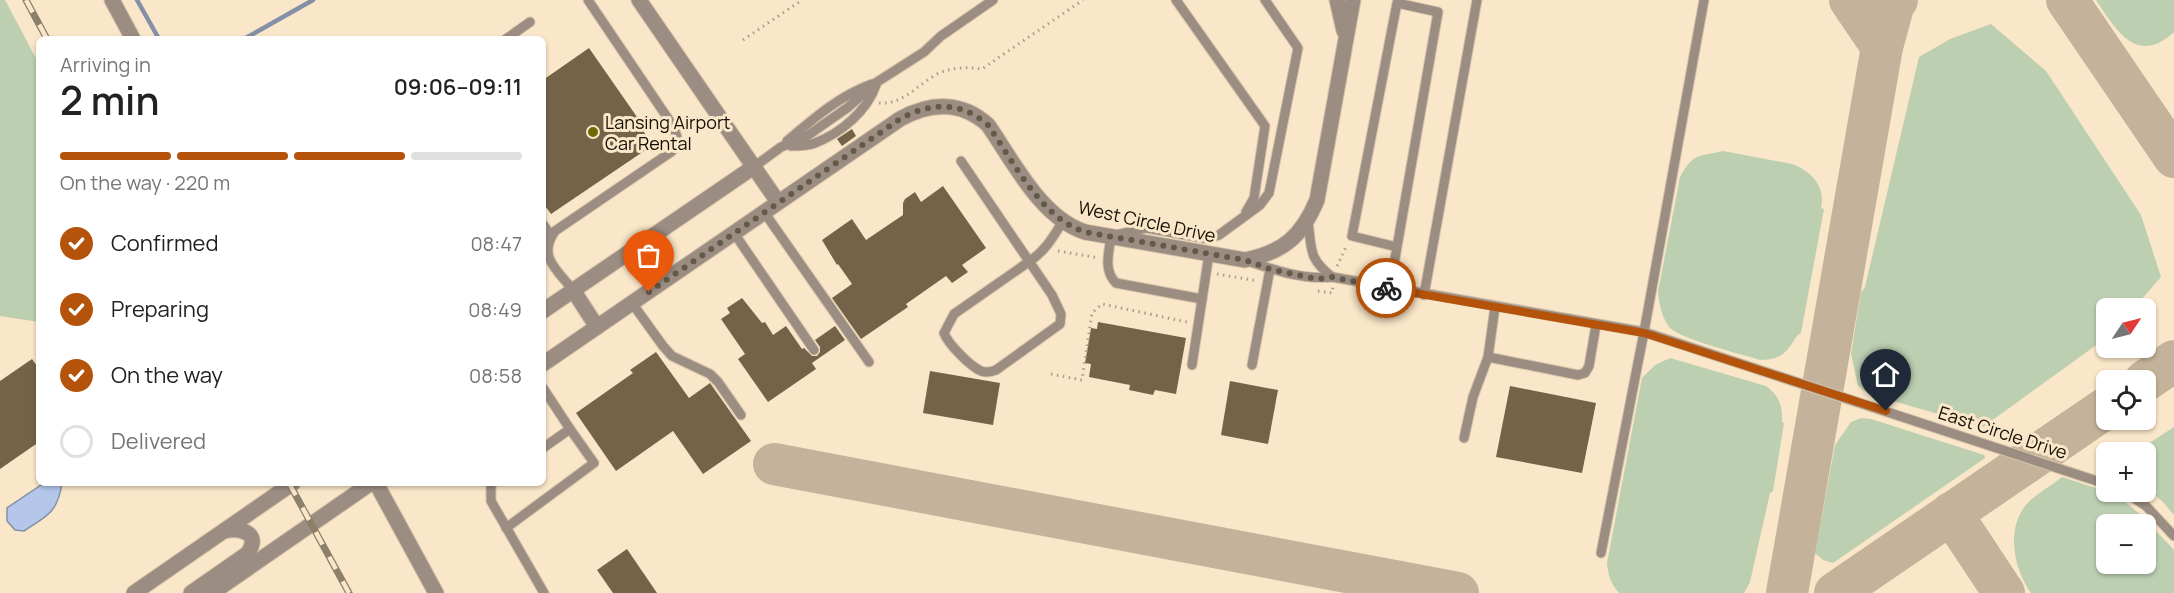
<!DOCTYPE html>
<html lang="en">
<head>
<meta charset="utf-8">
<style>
  body { margin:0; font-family:Manrope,sans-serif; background:#f2f2f2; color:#222; height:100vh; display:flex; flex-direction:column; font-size:22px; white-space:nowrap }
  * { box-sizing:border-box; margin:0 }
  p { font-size:20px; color:#767676 }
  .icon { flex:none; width:33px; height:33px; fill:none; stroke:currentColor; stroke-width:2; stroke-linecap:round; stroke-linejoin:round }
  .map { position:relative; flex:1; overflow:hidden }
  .side { position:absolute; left:36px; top:36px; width:510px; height:450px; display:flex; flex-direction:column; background:#fff; border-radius:9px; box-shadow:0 2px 4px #0004 }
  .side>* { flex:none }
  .needle { width:39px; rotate:55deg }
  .fabs { position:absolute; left:2096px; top:298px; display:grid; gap:12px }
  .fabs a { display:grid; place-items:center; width:60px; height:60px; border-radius:9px; background:#fff; box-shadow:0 2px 4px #0004; font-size:30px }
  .pin { position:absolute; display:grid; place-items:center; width:51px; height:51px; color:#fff; margin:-62px -26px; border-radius:50% 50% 50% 0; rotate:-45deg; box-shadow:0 0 6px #0007 }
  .pin .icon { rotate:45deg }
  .courier { position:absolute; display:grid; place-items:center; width:60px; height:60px; margin:-30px; border:4px solid #b45309; border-radius:50%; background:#fff; color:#222; box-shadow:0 2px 8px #0007 }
  .summary em { font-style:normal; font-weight:600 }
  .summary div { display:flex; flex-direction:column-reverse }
  .summary { display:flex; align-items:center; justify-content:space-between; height:102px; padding:0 24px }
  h1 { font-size:39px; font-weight:600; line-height:45px }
  .bar { display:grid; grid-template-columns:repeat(4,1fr); gap:9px 6px; align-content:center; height:72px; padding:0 24px }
  .bar i { height:8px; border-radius:4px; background:#e0e0e0 }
  .bar .current { background:#b45309 }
  .bar p { grid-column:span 4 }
  ol { padding:0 24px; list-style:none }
  li { display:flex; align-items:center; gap:18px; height:66px }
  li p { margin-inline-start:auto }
  li .icon { padding:6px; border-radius:50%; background:#b45309; color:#fff; stroke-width:4 }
  li:last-child { color:#767676 }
  li i { width:33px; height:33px; border:3px solid #e0e0e0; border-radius:50% }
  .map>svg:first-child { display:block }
</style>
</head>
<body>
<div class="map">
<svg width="2174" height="593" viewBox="0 0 2174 593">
  <rect width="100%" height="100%" fill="#fae6c8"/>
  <g fill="#bccfb1" fill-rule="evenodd">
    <path d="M0 0H5L39 64V322L0 316Z"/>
    <path d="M2096 0H2174V32C2136 67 2116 29 2096 0Z"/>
    <path d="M1991 24 2046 71 2141 215 2161 277 2133 309H2106V338L1983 427 1869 394 1858 386 1851 354 1861 292 1865 287 1919 57 1950 39Z"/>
    <path d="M1723 151 1792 164C1811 171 1826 186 1821 208L1824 209 1801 333C1795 336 1795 340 1791 345 1783 357 1774 360 1760 360 1741 354 1681 339 1670 328 1662 318 1659 304 1658 292L1680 177C1694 152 1699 157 1723 151Z"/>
    <path d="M1670 358 1766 386C1779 395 1783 407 1782 422L1784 423 1773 491 1770 493 1750 582 1744 593H1619C1611 584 1608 575 1607 563L1642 378 1655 365Z"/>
    <path d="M1861 418 1871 419 1984 455 1985 458 1833 563 1823 560 1815 553 1835 445 1851 422Z"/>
    <path d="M2174 427V515L2163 502 2145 487V453H2134Z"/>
    <path d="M2062 477 2117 495 2142 516 2174 550V593H2031C2014 569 2006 531 2025 506 2034 495 2051 486 2062 477ZM2106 525H2145V564H2106Z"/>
  </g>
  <path fill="#b4c7eb" stroke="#8490a6" stroke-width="1.5" d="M44 483H62C58 512 47 516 24 531L15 530 7 521V508Z"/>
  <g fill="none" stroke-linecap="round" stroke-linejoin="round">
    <g stroke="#8490a6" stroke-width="4.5">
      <path d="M137 0 159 39"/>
      <path d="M244 39 313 0"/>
    </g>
    <g stroke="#c4b39a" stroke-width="42">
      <path d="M1850 0 1882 47"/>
      <path d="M2067 0 2174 157"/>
      <path d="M2145 381 2174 361"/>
      <path d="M774 464 1458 593"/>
      <path d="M1951 513 2004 593"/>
      <path d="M1787 593 1882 47 1894 3 1897 0"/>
      <path d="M1835 593 2106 408"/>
    </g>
  </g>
  <g fill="#746348">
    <path d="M589 48 637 117 634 118 653 145 551 214 543 203V80Z"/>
    <path d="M852 129 856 136 842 146 837 139Z"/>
    <path d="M943 186 986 248 962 265 968 272 952 283 946 276 906 304 908 307 861 339 832 298 852 284 838 264 837 265 822 240 852 219 866 240 903 215V203L905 199 915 192 921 202Z"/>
    <path d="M742 298 762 323 765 322 773 335 786 326 802 349 804 348 812 356H817L820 352V347L815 340 835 326 845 340 812 363 816 369 768 402 738 359 745 354 721 319 730 313 727 308Z"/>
    <path d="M1098 322 1186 338 1176 394 1155 390 1153 395 1129 390 1130 385 1089 377 1091 364 1085 363 1091 328 1097 329Z"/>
    <path d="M656 352 689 398 710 383 751 441 703 474 673 431 616 471 576 413 633 373 630 370Z"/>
    <path d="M32 359 39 369V442L0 469V381Z"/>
    <path d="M930 371 1000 383 993 425 923 413Z"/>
    <path d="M1230 381 1278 390 1268 444 1221 435Z"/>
    <path d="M1510 386 1596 403 1582 473 1496 457Z"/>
    <path d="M627 549 657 593H613L597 570Z"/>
  </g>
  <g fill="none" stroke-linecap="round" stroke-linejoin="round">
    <g stroke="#d5c3a9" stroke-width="11">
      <g id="service">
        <path d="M1176 0 1265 126 1254 198 1246 212"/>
        <path d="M506 39 530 22"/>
        <path d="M787 141C813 119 839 96 872 84"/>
        <path d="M791 146C798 146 808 146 815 143 841 133 867 111 876 85"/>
        <path d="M961 161 1052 295 1061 314 1060 324 996 370C991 372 986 373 981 371 970 366 948 344 944 333L954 314 1030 261C1046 250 1053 237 1063 221"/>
        <path d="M755 166 781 147 807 136 847 108 877 82 924 52 941 36 993 0"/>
        <path d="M764 212 869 362"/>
        <path d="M1308 221C1312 250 1308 258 1332 277"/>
        <path d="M543 224 551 236"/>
        <path d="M734 233 814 350"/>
        <path d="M1248 261C1274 270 1303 280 1332 277L1644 332 2106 484"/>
        <path d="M1390 288 1397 247 1352 236 1397 3 1438 12 1397 247"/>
        <path d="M573 290C557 270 537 256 555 231L671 152C682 141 676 132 669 120L588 0"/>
        <path d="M1424 295 1477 0"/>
        <path d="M1202 299 1116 283C1103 270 1109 253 1111 236L1146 228 1208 239 1219 235 1260 205 1269 193 1298 48 1265 0"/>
        <path d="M632 303 663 346 672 356 710 374 718 382 741 415"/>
        <path d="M1488 357 1578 375 1585 373 1589 366 1596 325"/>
        <path d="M1192 365 1209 254"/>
        <path d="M1252 365 1270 269"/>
        <path d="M543 388 570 429"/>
        <path d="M1464 438 1473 397 1488 357 1495 307"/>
        <path d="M493 483 491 484V501L544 593"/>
        <path d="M2125 492 2146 506 2174 536"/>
        <path d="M506 528 594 463 570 429 543 448"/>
        <path d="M1601 553 1644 332 1704 0"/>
      </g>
    </g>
    <g stroke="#d5c3a9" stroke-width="17">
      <g id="minor">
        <path d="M112 0 133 39"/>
        <path d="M639 0 778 202"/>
        <path d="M1337 0 1344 31"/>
        <path d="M573 290 597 327"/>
        <path d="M543 311 755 166"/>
        <path d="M543 364 900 119C931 102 962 101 988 125 1013 161 1041 218 1085 232L1245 260C1284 252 1302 236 1317 200L1353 0"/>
        <path d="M376 483 436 593"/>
        <path d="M134 593 293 483"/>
        <path d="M191 593 247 554C262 534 242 527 224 531"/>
        <path d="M212 593 371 483"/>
      </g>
    </g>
    <g stroke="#ad9e87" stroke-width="3" stroke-dasharray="1.5 4.5" stroke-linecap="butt">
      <path d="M743 40 802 0"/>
      <path d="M879 103C903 105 917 85 937 74 951 67 967 67 982 69L1083 0"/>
      <path d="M1058 251 1099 258"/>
      <path d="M1337 266 1347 245"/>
      <path d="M1217 274 1258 281"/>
      <path d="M1318 291 1332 293 1333 287"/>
      <path d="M1051 374 1082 380 1092 313 1102 304 1187 322"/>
    </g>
    <use href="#service" stroke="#9c8d82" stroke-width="9"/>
    <use href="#minor" stroke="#9c8d82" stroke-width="15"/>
    <g stroke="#8d806b" stroke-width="7">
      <g id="rail">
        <path d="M26 0 47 39"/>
        <path d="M289 483 349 593"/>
      </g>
    </g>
    <use href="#rail" stroke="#fae6c8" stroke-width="4.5" stroke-dasharray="14" stroke-linecap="butt"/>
  </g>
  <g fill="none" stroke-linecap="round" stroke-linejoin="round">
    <path stroke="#645a49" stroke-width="6" stroke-dasharray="0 10.8" d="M649 292 900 119C931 102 961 101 988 125 1013 161 1041 218 1085 232L1245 260 1270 269 1317 279 1332 277 1386 288"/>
    <path stroke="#b45309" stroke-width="8" d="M1386 288 1644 333 1886 411"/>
  </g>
  <circle fill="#6f6903" stroke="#fae6c8" stroke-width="2" cx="593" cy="132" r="6"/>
  <g text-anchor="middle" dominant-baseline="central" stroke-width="6" stroke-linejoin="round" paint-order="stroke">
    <g font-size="18" fill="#140e04" stroke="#fae6c8" text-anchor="start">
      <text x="605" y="122">Lansing Airport<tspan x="605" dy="21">Car Rental</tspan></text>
    </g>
    <g font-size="18" fill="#140e04" stroke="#fae6c8">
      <text transform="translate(1147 221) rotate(12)">West Circle Drive</text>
      <text transform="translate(2003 432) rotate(18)">East Circle Drive</text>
    </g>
  </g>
</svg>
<div class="fabs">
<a><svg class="needle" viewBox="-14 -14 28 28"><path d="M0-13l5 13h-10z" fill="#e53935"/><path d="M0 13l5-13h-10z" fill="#767676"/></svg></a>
<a><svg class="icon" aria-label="locate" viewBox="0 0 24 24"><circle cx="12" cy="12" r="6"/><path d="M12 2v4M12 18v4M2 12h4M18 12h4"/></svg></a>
<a>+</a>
<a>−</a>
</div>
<div class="pin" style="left:649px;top:292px;background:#ea580c"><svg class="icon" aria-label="bag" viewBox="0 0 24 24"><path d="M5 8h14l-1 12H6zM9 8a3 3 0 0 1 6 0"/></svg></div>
<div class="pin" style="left:1886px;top:411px;background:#1f2937"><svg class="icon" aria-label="home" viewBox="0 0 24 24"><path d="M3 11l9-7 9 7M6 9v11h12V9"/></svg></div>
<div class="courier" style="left:1386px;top:288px"><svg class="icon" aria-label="bike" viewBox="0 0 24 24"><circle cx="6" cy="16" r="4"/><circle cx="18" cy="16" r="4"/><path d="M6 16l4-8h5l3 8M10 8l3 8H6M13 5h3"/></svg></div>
<section class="side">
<div class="summary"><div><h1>2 min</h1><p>Arriving in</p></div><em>09:06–09:11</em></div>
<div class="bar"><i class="current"></i><i class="current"></i><i class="current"></i><i></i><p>On the way · 220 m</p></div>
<ol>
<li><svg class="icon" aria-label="check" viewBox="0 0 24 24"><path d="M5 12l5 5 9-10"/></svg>Confirmed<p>08:47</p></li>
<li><svg class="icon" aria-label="check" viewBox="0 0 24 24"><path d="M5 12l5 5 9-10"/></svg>Preparing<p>08:49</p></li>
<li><svg class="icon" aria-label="check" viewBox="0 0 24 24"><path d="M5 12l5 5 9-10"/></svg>On the way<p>08:58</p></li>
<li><i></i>Delivered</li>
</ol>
</section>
</div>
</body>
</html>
